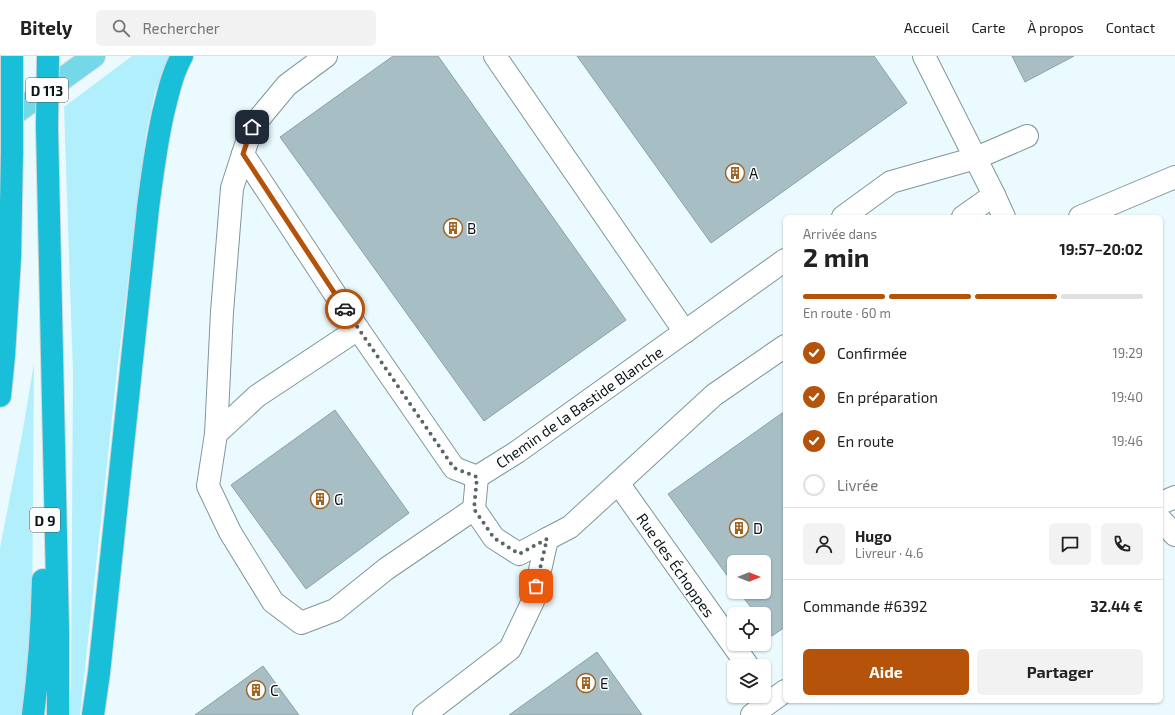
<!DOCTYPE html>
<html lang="fr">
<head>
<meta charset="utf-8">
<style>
  body { margin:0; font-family:"Exo 2",sans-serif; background:#f2f2f2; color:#222; height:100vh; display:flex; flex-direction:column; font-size:15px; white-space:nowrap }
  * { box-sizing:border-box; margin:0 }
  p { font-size:13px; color:#767676 }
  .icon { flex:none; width:22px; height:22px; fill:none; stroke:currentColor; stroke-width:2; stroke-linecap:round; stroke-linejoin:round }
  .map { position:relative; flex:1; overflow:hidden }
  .drawer { position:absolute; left:783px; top:159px; width:380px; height:488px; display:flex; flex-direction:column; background:#fff; border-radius:6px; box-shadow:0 1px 3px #0004 }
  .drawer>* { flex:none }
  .needle { width:26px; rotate:90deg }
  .controls { position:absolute; left:727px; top:499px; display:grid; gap:8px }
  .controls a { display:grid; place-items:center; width:44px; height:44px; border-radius:6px; background:#fff; box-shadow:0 1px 3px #0004; font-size:20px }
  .pin { position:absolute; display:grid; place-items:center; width:34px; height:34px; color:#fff; margin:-17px; border-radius:8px; box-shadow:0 2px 6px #0006 }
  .courier { position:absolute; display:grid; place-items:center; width:40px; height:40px; margin:-20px; border:3px solid #b45309; border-radius:50%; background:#fff; color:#222; box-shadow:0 1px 5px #0007 }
  .head em { font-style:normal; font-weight:700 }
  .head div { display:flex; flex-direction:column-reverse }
  .head { display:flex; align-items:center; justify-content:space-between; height:68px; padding:0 20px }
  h1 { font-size:26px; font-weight:700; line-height:30px }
  .bar { display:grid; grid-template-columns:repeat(4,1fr); gap:6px 4px; align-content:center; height:48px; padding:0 20px }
  .bar i { height:5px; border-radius:3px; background:#e0e0e0 }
  .bar .current { background:#b45309 }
  .bar p { grid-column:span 4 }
  .line { display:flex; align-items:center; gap:10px; padding:0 20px; border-top:1px solid #e0e0e0 }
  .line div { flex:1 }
  .round { display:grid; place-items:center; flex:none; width:42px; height:42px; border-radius:6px; background:#f2f2f2 }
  ol { padding:0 20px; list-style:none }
  li { display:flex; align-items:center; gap:12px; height:44px }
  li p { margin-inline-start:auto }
  li .icon { padding:4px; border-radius:50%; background:#b45309; color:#fff; stroke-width:4 }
  li:last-child { color:#767676 }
  li i { width:22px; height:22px; border:2px solid #e0e0e0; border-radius:50% }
  .primary-button { display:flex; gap:8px; margin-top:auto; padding:8px 20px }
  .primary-button a { flex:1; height:46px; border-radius:6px; background:#b45309; color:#fff; font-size:16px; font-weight:700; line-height:46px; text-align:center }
  .primary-button a+a { background:#f2f2f2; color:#222 }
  header { display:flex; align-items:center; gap:24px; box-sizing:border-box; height:56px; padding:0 20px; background:#fff; border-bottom:1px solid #e0e0e0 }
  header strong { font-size:19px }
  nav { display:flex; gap:22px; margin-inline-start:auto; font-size:14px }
  .search { width:280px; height:36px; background:#f2f2f2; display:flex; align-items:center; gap:10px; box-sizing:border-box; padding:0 14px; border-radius:6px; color:#767676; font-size:15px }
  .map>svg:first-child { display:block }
</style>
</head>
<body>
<header>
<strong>Bitely</strong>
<div class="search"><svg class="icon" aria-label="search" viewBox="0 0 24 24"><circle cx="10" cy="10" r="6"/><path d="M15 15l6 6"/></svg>Rechercher</div>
<nav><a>Accueil</a><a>Carte</a><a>À propos</a><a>Contact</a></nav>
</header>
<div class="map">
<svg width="1175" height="659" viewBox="0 0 1175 659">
  <rect width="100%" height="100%" fill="#ebfafe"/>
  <g fill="#b2effd">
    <path d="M132 0H170L155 36 146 78 117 315 80 659H69L71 627 73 317 64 51Z"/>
    <path d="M34 307 32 564 22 659H0V492L22 379Z"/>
  </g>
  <g fill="#a6bec4" stroke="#8ba2a8">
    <path d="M393 0H438L626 264 484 365 280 81Z"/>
    <path d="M577 0H874L907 47 711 187Z"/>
    <path d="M1012 0H1074L1025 26Z"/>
    <path d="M335 354 409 457 306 533 231 429Z"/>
    <path d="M785 355V571L772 580 764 570V558H756L739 536H764V506H734V529L668 438Z"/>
    <path d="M597 596 642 659H509Z"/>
    <path d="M263 610 299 659H195Z"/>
  </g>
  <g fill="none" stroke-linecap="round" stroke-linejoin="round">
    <g stroke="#7f979c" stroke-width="24">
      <g id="minor">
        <path d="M326 0 287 29 252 71 243 98 358 273 454 412 477 421 517 396 785 204"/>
        <path d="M495 0 685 276"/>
        <path d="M924 0 994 139 1004 161"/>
        <path d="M843 161 891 126 976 102 1027 80"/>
        <path d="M963 161 994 139"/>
        <path d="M1080 161 1175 121"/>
        <path d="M358 273 257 340 216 378 208 430 230 476 273 546 301 567 335 554 386 513 474 453"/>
        <path d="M216 378 222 256 232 132 243 98"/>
        <path d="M477 421 474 453 494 482 519 498 547 483"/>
        <path d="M618 427 748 610"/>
        <path d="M1161 447 1175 441"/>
        <path d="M1161 464 1175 479"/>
        <path d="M424 659 510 593 533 545 547 483 570 471 714 339 785 290"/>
        <path d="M752 659 785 635"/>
      </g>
    </g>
    <g stroke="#d3d5d5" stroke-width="24">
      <path id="major" d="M0 68 94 0"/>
    </g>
    <g stroke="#d3d5d5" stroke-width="24">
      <g id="highway">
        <path d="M47 71 58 573V659"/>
        <path d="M0 340 4 300 10 202 12 96"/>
        <path d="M33 659C39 614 42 570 43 524"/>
        <path d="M93 659 99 617 148 152C152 121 156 89 163 58 168 38 172 18 182 0"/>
      </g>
    </g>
    <use href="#minor" stroke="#fff" stroke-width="22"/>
    <use href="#major" stroke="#75d8e8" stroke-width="22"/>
    <use href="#highway" stroke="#19bed9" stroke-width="22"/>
    <g stroke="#d3d5d5" stroke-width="24" stroke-linecap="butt">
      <g id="highway-bridge">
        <path d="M47 71 48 0"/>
        <path d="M12 96V0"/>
      </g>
    </g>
    <use href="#highway-bridge" stroke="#19bed9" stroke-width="22"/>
  </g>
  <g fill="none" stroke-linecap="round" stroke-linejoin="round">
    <path stroke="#5a6568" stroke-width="4" stroke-dasharray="0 7.2" d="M345 253 454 412 477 421 474 453 494 482 519 498 547 483 536 530"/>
    <path stroke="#b45309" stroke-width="5" d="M252 71 243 98 345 253"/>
  </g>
  <defs>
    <g id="building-ring" transform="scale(1)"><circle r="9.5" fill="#fff" stroke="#a06426" stroke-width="1.5"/><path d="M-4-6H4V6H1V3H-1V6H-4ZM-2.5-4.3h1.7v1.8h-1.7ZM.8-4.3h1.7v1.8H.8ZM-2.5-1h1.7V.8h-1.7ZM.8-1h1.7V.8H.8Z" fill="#a06426"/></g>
  </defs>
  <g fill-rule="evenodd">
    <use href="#building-ring" x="735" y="117"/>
    <use href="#building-ring" x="453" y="172"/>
    <use href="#building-ring" x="320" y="443"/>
    <use href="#building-ring" x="739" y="472"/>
    <use href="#building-ring" x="586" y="627"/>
    <use href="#building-ring" x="256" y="634"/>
  </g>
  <g text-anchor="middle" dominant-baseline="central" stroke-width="3" stroke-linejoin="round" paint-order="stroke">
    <g fill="#fff" stroke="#555b5d" stroke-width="1">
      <rect x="26" y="22" width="42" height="24" rx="3"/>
      <rect x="30" y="452" width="30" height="24" rx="3"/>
    </g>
    <g font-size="14" font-weight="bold" fill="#0c1517">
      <text x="47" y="34">D 113</text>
      <text x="45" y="464">D 9</text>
    </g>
    <g font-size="15" fill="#0c1517" stroke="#fff" text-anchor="start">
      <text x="749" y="117">A</text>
      <text x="467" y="172">B</text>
      <text x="334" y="443">G</text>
      <text x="753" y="472">D</text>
      <text x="600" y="627">E</text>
      <text x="270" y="634">C</text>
    </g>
    <g font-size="15" fill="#0c1517" stroke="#fff">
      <text transform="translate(579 351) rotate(-35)">Chemin de la Bastide Blanche</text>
      <text transform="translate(676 509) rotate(55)">Rue des Échoppes</text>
    </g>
  </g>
</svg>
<div class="controls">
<a><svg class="needle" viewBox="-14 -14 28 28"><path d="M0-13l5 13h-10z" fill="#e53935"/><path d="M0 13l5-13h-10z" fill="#767676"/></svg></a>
<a><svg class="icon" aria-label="locate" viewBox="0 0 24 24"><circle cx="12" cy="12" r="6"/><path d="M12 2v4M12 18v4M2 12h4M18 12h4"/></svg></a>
<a><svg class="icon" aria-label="layers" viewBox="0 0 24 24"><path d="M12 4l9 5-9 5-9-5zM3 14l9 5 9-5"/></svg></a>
</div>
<div class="pin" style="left:536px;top:530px;background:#ea580c"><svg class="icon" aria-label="bag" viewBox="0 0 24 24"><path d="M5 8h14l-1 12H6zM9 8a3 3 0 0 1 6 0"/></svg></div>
<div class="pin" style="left:252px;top:71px;background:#1f2937"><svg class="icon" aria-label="home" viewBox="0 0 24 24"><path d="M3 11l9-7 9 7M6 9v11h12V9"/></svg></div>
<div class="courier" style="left:345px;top:253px"><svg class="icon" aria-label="car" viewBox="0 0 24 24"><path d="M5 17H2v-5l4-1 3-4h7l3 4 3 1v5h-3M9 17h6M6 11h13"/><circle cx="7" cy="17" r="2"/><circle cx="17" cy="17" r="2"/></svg></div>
<section class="drawer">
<div class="head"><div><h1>2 min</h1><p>Arrivée dans</p></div><em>19:57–20:02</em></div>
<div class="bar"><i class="current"></i><i class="current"></i><i class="current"></i><i></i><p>En route · 60 m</p></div>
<ol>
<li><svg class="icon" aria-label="check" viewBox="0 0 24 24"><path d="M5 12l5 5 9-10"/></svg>Confirmée<p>19:29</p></li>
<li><svg class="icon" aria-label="check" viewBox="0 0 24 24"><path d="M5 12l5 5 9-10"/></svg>En préparation<p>19:40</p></li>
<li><svg class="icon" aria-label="check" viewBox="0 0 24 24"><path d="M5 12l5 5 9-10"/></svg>En route<p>19:46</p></li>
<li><i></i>Livrée</li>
</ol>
<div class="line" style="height:72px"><a class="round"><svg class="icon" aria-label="person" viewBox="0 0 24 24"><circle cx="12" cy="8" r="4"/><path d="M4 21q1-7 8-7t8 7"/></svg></a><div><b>Hugo</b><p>Livreur · 4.6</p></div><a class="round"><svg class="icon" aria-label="chat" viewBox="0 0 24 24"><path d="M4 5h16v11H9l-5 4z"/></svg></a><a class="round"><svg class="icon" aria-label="phone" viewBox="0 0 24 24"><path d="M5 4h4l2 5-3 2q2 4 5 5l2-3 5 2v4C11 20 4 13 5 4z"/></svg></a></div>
<div class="line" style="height:52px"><div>Commande #6392</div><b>32.44 €</b></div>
<div class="primary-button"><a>Aide</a><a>Partager</a></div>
</section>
</div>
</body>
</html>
